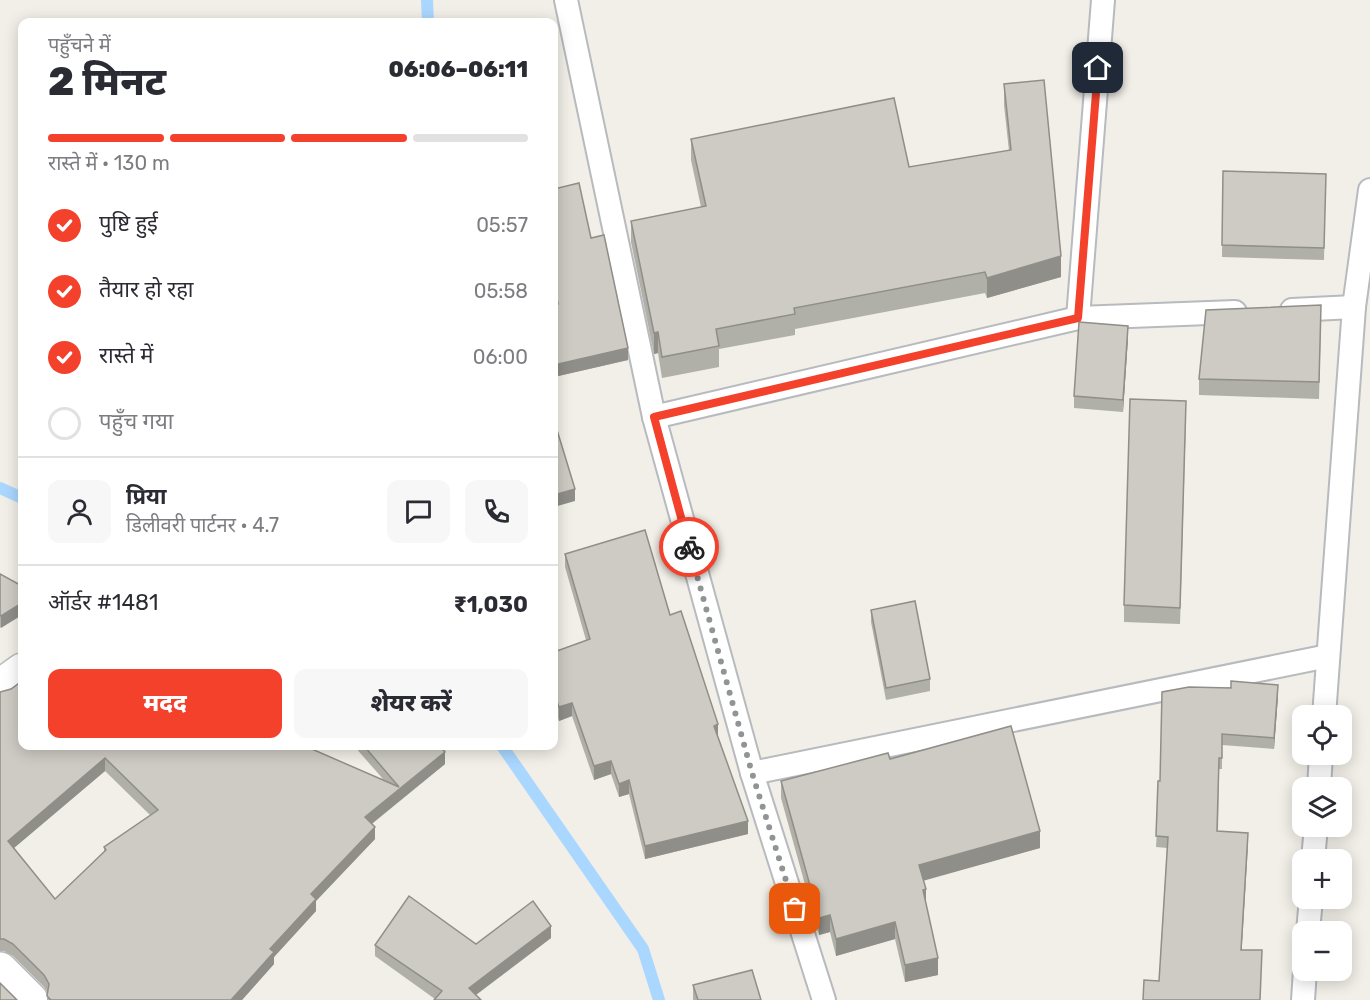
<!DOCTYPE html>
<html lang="hi">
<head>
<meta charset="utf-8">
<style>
  body { margin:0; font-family:Rubik,"Noto Sans Devanagari",sans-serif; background:#f7f7f7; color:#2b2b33; height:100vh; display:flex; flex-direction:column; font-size:22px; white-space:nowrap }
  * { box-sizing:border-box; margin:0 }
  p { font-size:20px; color:#7c7c81 }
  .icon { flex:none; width:33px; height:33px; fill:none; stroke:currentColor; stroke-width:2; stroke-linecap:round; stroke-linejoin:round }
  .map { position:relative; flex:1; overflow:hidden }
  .sheet { position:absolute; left:18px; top:18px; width:540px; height:732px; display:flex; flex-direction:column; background:#fff; border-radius:12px; box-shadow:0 3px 15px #0003 }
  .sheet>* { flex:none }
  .fabs { position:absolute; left:1292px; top:705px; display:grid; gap:12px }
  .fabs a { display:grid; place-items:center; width:60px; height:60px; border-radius:12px; background:#fff; box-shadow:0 3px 15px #0003; font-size:30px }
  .pin { position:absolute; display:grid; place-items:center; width:51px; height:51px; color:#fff; margin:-26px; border-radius:12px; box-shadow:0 3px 9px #0006 }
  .courier { position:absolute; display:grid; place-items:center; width:60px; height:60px; margin:-30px; border:4px solid #f3412b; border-radius:50%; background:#fff; color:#222; box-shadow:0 2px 8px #0007 }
  .head em { font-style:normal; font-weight:800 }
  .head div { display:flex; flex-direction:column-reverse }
  .head { display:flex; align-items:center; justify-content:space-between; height:102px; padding:0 30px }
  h1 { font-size:39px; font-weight:800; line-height:45px }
  .bar { display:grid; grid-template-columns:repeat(4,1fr); gap:9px 6px; align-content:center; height:72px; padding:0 30px }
  .bar i { height:8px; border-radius:4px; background:#e1e1e2 }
  .bar .active { background:#f3412b }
  .bar p { grid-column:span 4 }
  .line { display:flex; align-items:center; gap:15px; padding:0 30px; border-top:2px solid #e1e1e2 }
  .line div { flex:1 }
  .round { display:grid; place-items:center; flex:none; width:63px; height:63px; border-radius:12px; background:#f7f7f7 }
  ol { padding:0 30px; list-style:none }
  li { display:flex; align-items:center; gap:18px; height:66px }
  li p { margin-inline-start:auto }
  li .icon { padding:6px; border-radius:50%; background:#f3412b; color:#fff; stroke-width:4 }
  li:last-child { color:#7c7c81 }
  li i { width:33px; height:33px; border:3px solid #e1e1e2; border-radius:50% }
  .button { display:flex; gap:12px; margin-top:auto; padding:12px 30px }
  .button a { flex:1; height:69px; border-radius:12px; background:#f3412b; color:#fff; font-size:24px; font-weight:800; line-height:69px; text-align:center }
  .button a+a { background:#f7f7f7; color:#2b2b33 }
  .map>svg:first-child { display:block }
</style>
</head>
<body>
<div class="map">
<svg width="1370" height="1000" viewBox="0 0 1370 1000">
  <rect width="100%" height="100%" fill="#f1efe7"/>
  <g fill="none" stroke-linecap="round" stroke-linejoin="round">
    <g stroke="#aad7ff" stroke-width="12">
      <path d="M427 0 428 22"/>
      <path d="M0 488 22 498"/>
      <path d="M502 746 643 949 659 1000"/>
    </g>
    <g stroke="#b7babe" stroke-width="26">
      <g id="service">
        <path d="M566 0 654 417 752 773 824 1000"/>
        <path d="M1292 310 1354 307"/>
        <path d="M1078 318 1103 0"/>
        <path d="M654 417 1078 318 1235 312"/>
        <path d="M1324 716 1354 307 1370 190"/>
        <path d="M752 773 1328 656"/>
        <path d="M1319 788 1321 754"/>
        <path d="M1313 860 1316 826"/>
        <path d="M1308 932 1311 898"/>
        <path d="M1303 1000 1305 970"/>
      </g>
    </g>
    <g stroke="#b7babe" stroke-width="36">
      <g id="minor">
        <path d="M0 686 22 670"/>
        <path d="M0 969 31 1000"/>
      </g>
    </g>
    <use href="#service" stroke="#fff" stroke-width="22"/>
    <use href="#minor" stroke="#fff" stroke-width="33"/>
  </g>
  <g fill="#b0afa8" fill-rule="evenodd">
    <path d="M1004 84 1061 277 987 298 985 293 795 329V335L719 349V367L662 378 658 353 654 354 631 242V221L701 207 691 160V139L909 167 1009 151 1004 105Z"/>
    <path d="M1223 171 1326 174 1324 260 1222 257Z"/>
    <path d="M554 189 591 238 628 360 554 377V305H556L554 294Z"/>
    <path d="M1321 322 1319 399 1199 395V379Z"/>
    <path d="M1128 338 1123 412 1074 408V396Z"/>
    <path d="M1186 418 1180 624 1124 622V605Z"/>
    <path d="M565 554 670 615 718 738 748 834 645 859 629 794 619 797 611 774 594 780 572 716 559 721 554 706V652L586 640 565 567Z"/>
    <path d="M0 574 22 586 1 628 0 627Z"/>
    <path d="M871 610 930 679V691L886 700 871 622Z"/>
    <path d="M1231 688 1278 696 1274 749 1222 745V769H1219L1218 831 1248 845 1159 981 1167 848 1156 847 1160 781Z"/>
    <path d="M11 689 383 779 354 746H440L445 764 372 824 375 839 316 901V911L274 957V964L242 1000H47L48 993 44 987 13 956 4 951H0V692ZM105 771 150 815 104 847V852L55 899 14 848Z"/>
    <path d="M781 781 1040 848 923 880 926 904 938 975 905 982 895 939 836 956 830 932 819 935 781 798Z"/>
    <path d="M551 938 476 995 435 999 375 956V945L476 944Z"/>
    <path d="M693 985 761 1000H693Z"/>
  </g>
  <g fill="#908e88">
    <path d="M1061 256V277L987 298V278Z"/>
    <path d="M1128 326V338L1123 412V400Z"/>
    <path d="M658 332V353L654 354V333Z"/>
    <path d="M628 348V360L554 377V365Z"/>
    <path d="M575 489V501L554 507V495Z"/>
    <path d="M22 603V615L1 628V616Z"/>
    <path d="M1278 685V696L1274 749V738Z"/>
    <path d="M572 703V716L559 721V707Z"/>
    <path d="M718 724V738L714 726Z"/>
    <path d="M445 752V764L365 829V817Z"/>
    <path d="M105 758V771L8 853V841Z"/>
    <path d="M611 761V774L594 780V766Z"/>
    <path d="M629 780V794L619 797V784Z"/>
    <path d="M748 821V834L645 859V846Z"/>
    <path d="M375 827V839L316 901V911L274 957V964L242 1000H231L311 894Z"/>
    <path d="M1040 831V848L919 882V865Z"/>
    <path d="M1248 833V845L1241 961V950Z"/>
    <path d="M926 889V906L923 890Z"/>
    <path d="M830 915V932L819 935V918Z"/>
    <path d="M895 922V939L836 956V939Z"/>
    <path d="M551 926V938L469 1000V988Z"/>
    <path d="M938 958V975L905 982V965Z"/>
  </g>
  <g fill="#cdcbc3" stroke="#908e88" stroke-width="1.5" fill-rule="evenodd">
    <path d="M1044 80 1061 256 987 278 985 272 794 308 795 314 716 329 719 346 662 357 658 332 654 333 631 221 706 206 691 139 894 98 909 167 1011 150 1004 84Z"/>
    <path d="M1223 171 1326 174 1324 248 1222 245Z"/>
    <path d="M579 183 591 238 604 235 628 348 554 365V305L558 304 554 282V189Z"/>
    <path d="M1321 305 1319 382 1199 379 1206 310Z"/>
    <path d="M1079 322 1128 326 1123 400 1074 396Z"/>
    <path d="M1130 399 1186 401 1180 608 1124 605Z"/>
    <path d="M557 430 575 489 554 495V431Z"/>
    <path d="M645 530 670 615 681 611 718 724 714 726 748 821 645 846 629 780 619 784 611 761 594 766 572 703 559 707 554 693V652L590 639 565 554Z"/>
    <path d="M0 574 22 586V603L1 616 0 615Z"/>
    <path d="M915 601 930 679 886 688 871 610Z"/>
    <path d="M22 681V746H305L399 787 364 746H440L445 752 365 817 375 827 311 894 316 899 270 949 274 952 231 1000H51L47 996 49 984 44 975 13 944 4 939H0V692L11 689ZM105 758 158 810 104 847 106 850 55 899 8 841Z"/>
    <path d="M1231 681 1278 685 1274 738 1222 734V758H1219L1217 831 1248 833 1241 950H1262L1260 1000H1143L1144 980 1159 981 1168 837 1156 836 1158 781H1160L1162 692 1189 687 1231 688Z"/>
    <path d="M1011 726 1040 831 919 865 926 889 923 890 938 958 905 965 895 922 836 939 830 915 819 918 781 781 888 753 890 759Z"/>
    <path d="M409 896 476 944 533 901 551 926 469 988 481 1000H434L442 991 375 945Z"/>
    <path d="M752 970 761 1000H698L693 985Z"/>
    <path d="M0 983 17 1000H0Z"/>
  </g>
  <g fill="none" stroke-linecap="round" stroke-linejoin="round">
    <path stroke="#919494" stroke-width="6" stroke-dasharray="0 10.8" d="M689 547 752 773 795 909"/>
    <path stroke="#f3412b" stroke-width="8" d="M689 547 654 417 1078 318 1098 68"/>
  </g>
</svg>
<div class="fabs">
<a><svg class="icon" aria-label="locate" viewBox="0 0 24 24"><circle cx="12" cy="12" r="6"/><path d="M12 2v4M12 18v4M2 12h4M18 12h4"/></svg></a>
<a><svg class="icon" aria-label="layers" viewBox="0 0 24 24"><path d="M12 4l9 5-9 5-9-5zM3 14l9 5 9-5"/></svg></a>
<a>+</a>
<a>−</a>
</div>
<div class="pin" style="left:795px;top:909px;background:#ea580c"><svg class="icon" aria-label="bag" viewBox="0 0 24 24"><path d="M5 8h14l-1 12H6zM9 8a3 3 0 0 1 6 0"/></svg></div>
<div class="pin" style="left:1098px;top:68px;background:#1f2937"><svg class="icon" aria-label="home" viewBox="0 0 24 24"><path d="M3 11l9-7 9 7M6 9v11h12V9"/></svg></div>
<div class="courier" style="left:689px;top:547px"><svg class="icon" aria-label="bike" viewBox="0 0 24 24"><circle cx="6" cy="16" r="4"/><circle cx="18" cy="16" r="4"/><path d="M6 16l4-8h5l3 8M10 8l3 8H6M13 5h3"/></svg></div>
<section class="sheet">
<div class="head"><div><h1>2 मिनट</h1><p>पहुँचने में</p></div><em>06:06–06:11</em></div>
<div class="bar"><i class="active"></i><i class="active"></i><i class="active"></i><i></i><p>रास्ते में · 130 m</p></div>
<ol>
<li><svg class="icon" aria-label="check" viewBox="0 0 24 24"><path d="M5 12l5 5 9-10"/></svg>पुष्टि हुई<p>05:57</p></li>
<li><svg class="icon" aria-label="check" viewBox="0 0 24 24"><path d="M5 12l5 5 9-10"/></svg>तैयार हो रहा<p>05:58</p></li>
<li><svg class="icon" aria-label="check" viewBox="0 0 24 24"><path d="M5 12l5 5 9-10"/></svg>रास्ते में<p>06:00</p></li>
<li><i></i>पहुँच गया</li>
</ol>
<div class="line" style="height:108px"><a class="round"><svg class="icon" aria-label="person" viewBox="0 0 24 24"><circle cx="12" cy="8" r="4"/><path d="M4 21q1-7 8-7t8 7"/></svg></a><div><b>प्रिया</b><p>डिलीवरी पार्टनर · 4.7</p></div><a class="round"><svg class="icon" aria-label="chat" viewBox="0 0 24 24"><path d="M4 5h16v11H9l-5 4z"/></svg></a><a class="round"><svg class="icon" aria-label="phone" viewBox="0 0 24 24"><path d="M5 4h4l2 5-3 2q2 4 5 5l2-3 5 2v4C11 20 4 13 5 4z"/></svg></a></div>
<div class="line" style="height:78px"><div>ऑर्डर #1481</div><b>₹1,030</b></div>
<div class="button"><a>मदद</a><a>शेयर करें</a></div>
</section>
</div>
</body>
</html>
